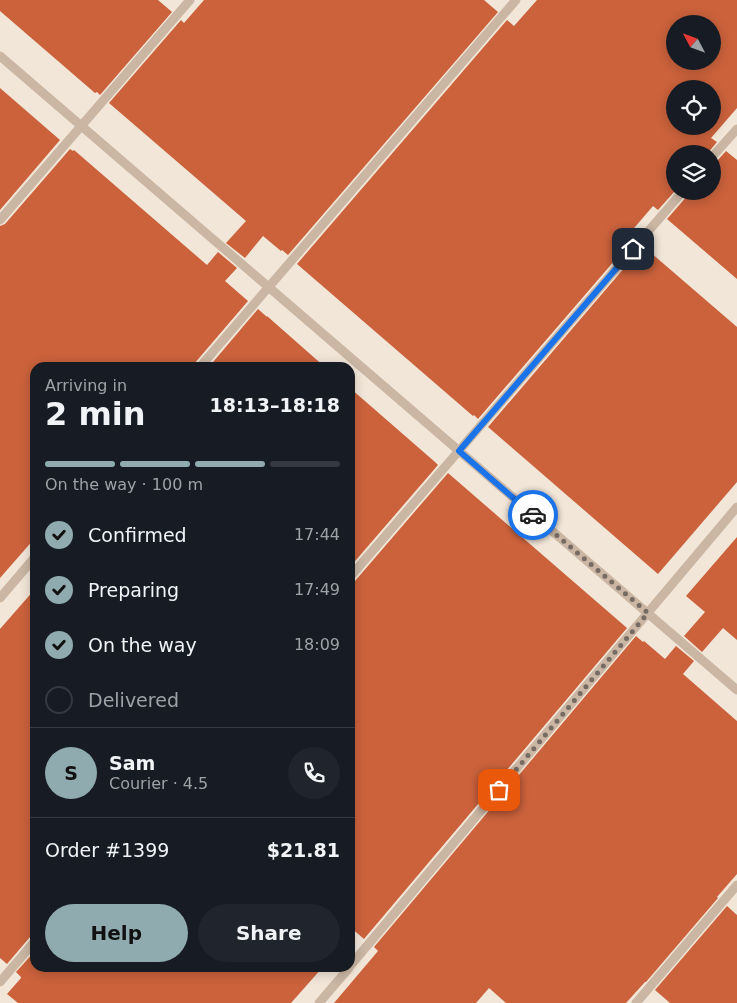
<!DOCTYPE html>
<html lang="en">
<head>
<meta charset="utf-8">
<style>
  body { margin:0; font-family:"DejaVu Sans",sans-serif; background:#20242c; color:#f1f3f6; height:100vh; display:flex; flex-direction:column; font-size:19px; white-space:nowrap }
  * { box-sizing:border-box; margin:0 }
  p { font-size:16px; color:#9ea1a6 }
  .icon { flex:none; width:28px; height:28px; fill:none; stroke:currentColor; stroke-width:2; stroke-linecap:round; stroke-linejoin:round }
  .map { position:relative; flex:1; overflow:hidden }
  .drawer { position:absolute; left:30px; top:362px; width:325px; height:610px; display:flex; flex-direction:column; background:#171b24; border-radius:15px; box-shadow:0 2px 12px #0003 }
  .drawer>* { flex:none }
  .needle { width:32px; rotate:311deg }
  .tools { position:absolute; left:666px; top:15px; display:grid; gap:10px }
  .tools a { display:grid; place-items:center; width:55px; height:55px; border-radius:50%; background:#171b24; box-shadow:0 2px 12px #0003; font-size:25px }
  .pin { position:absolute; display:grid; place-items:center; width:42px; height:42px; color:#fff; margin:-21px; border-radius:10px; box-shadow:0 2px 8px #0006 }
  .courier { position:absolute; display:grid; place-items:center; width:50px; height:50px; margin:-25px; border:4px solid #1a73e8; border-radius:50%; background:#fff; color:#222; box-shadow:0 1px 6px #0007 }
  .overview em { font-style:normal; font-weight:700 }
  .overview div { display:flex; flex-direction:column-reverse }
  .overview { display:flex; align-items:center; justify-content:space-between; height:85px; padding:0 15px }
  h1 { font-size:32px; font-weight:700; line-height:38px }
  .bar { display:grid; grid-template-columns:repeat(4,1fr); gap:8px 5px; align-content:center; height:60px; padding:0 15px }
  .bar i { height:6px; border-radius:4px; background:#363941 }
  .bar .current { background:#90abaf }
  .bar p { grid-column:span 4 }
  .line { display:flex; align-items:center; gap:12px; padding:0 15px; border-top:1px solid #363941 }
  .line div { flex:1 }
  .round { display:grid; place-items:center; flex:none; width:52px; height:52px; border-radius:26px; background:#20242c }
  ol { padding:0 15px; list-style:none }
  li { display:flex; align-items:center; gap:15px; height:55px }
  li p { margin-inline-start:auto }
  li .icon { padding:5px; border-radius:50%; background:#90abaf; color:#111; stroke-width:4 }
  li:last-child { color:#9ea1a6 }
  li i { width:28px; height:28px; border:2px solid #363941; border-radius:50% }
  .cta { display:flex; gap:10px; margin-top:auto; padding:10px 15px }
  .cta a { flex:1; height:58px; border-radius:30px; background:#90abaf; color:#111; font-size:20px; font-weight:700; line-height:58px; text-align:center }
  .cta a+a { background:#20242c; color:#f1f3f6 }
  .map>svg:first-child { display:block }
</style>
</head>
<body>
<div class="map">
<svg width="737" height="1003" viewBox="0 0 737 1003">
  <rect width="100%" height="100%" fill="#f2e6d8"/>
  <g fill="#cb623c" fill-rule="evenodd">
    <path d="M0 0H158L172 12 100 95 97 92 95 93 0 11Z"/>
    <path d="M204 0H484L498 12 288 255 282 250 281 251 263 236 245 258 226 243 246 221 109 103 181 20 184 23Z"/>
    <path d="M537 0H737V108L711 138 717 142 707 154H675V191L658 210 653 206 629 234 634 238 478 419 474 415 473 416 297 264 507 20 514 26ZM675 24H712V61H675ZM675 89H712V126H675Z"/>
    <path d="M0 88 60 140 0 210Z"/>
    <path d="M70 149 73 151 74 150 207 265 218 252 237 268 225 281 248 301 194 364 193 368H35V538L0 578V226L5 224Z"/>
    <path d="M726 151 737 160V279L667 219 688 195 689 191H712V163L717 161Z"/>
    <path d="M643 246 737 327V482L658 574 488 427Z"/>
    <path d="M258 309 267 317V316L326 368H208Z"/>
    <path d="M350 388 435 462 438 465 350 567Z"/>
    <path d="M448 473 627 628 364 939 350 927V583L355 581Z"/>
    <path d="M737 537V640L723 628 702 652 684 636 705 612 686 596Z"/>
    <path d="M35 589V935L30 937 7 964 0 958V629Z"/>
    <path d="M636 636 643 642 644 641 665 659 676 646 694 661 683 674 737 721V874L717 897 718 898 646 982H645L626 1003H506L489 988 476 1003H334L378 951 374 947Z"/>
    <path d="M727 906 737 915V1003H670L655 990Z"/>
    <path d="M35 951V968H322L291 1003H18L7 994 21 978V977L16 972Z"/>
  </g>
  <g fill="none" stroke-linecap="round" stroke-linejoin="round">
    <g stroke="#cab6a3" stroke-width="9">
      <path d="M0 56 737 690"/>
      <path d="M712 157 737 129"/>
      <path d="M0 220 190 0"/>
      <path d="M199 368 516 0"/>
      <path d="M350 577 683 191"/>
      <path d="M0 598 35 557"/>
      <path d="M350 966 737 507"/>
      <path d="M0 982 35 941"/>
      <path d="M319 1003 349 968"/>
      <path d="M636 1003 737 885"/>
    </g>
  </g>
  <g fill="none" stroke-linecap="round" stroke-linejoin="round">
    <path stroke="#776c64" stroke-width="5" stroke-dasharray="0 9" d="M499 790 648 613 533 515"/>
    <path stroke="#1a73e8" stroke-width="6" d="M533 515 459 451 633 249"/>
  </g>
</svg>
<div class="tools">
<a><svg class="needle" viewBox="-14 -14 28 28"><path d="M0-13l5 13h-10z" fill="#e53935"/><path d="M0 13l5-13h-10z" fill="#9ea1a6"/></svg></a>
<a><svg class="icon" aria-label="locate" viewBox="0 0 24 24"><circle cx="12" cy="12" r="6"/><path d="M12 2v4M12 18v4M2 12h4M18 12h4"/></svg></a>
<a><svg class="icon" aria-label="layers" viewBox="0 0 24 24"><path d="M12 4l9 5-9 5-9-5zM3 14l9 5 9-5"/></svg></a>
</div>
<div class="pin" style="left:499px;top:790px;background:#ea580c"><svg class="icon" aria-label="bag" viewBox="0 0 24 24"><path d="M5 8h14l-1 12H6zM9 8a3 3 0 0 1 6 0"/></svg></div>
<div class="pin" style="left:633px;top:249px;background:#1f2937"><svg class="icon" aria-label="home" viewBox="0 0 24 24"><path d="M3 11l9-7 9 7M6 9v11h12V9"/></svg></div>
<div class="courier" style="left:533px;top:515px"><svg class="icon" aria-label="car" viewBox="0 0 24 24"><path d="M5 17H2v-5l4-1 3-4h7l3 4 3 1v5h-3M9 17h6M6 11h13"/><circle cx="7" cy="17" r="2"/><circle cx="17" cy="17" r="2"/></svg></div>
<section class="drawer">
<div class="overview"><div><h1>2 min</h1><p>Arriving in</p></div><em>18:13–18:18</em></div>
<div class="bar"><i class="current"></i><i class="current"></i><i class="current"></i><i></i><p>On the way · 100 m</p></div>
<ol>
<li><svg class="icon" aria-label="check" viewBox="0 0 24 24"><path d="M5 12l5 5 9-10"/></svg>Confirmed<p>17:44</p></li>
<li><svg class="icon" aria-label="check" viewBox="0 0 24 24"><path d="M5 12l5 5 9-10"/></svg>Preparing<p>17:49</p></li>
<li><svg class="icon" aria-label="check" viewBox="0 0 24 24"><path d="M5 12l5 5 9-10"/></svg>On the way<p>18:09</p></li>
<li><i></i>Delivered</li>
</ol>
<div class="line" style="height:90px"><b class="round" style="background:#90abaf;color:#111">S</b><div><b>Sam</b><p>Courier · 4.5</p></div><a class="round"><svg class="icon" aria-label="phone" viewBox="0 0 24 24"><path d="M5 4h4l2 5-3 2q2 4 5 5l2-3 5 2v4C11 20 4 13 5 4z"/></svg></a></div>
<div class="line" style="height:65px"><div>Order #1399</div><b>$21.81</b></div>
<div class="cta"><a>Help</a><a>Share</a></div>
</section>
</div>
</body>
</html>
